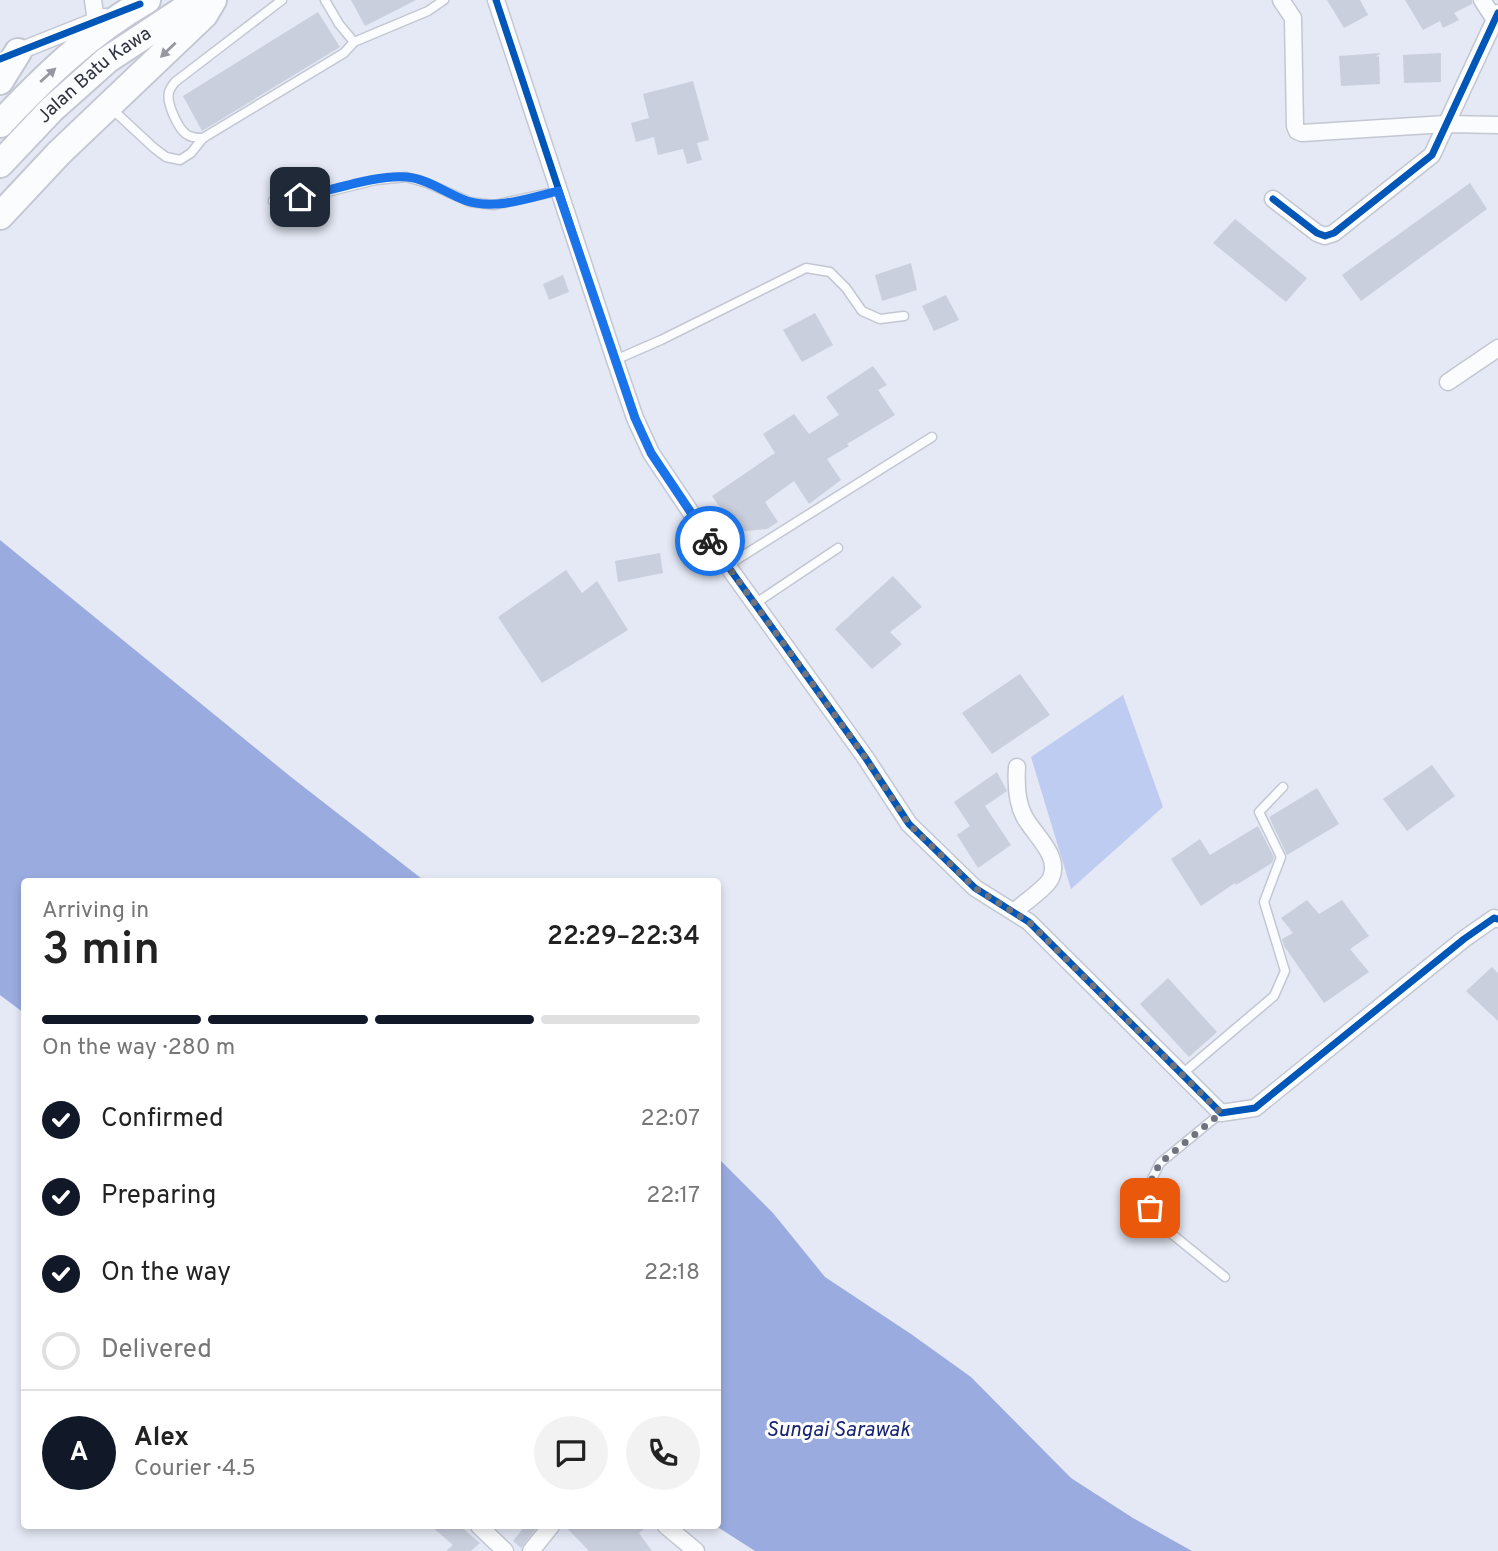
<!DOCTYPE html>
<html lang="en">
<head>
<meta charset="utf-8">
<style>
  body { margin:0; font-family:Overpass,sans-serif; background:#f2f2f2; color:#222; height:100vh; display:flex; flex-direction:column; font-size:26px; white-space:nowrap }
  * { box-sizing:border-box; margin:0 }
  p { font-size:23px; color:#767676 }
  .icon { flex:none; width:38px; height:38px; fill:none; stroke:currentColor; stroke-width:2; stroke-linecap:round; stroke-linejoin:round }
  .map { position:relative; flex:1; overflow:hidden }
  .panel { position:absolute; left:21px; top:878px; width:700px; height:651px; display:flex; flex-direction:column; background:#fff; border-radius:7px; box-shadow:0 4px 10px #0003 }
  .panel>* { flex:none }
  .pin { position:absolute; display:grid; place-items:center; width:60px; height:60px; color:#fff; margin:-30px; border-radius:14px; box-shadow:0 4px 10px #0006 }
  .courier { position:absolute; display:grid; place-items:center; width:70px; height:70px; margin:-35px; border:5px solid #1a73e8; border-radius:50%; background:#fff; color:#222; box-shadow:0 2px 9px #0007 }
  .overview em { font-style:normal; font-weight:600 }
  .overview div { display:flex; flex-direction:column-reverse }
  .overview { display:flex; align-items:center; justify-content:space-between; height:119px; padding:0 21px }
  h1 { font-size:46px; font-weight:600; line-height:52px }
  .bar { display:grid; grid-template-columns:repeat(4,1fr); gap:10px 7px; align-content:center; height:84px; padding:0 21px }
  .bar i { height:9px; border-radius:5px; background:#e0e0e0 }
  .bar .selected { background:#111827 }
  .bar p { grid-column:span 4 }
  .line { display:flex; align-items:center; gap:18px; padding:0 21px; border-top:2px solid #e0e0e0 }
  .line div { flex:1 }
  .round { display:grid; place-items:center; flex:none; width:74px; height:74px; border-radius:37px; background:#f2f2f2 }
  ol { padding:0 21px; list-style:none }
  li { display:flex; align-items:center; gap:21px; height:77px }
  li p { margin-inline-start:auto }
  li .icon { padding:7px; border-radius:50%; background:#111827; color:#fff; stroke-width:4 }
  li:last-child { color:#767676 }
  li i { width:38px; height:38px; border:4px solid #e0e0e0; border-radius:50% }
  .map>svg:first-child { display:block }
</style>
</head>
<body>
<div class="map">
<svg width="1498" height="1551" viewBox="0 0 1498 1551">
  <rect width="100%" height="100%" fill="#e4e9f5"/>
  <path fill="#bfccf1" d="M1123 695 1163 807 1071 889 1031 757Z"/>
  <g fill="#9aacdf">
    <path d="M0 540 291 777 426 882H24V1013L0 995Z"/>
    <path d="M718 1158 773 1213 825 1277 911 1334 971 1377 1071 1478 1133 1518 1192 1551H755L716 1526Z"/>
  </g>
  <g fill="#cacfdd">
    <path d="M351 0H416L365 26Z"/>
    <path d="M1327 0H1360L1368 15 1344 28Z"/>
    <path d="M1405 0H1472V4L1454 13 1459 20 1443 28 1440 21 1423 30Z"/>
    <path d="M318 12 340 47 202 131 183 96Z"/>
    <path d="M1381 53 1375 57 1379 56 1380 84 1341 86 1339 56Z"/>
    <path d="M1441 53V82L1404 83 1403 55Z"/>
    <path d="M693 81 709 140 697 143 702 160 687 164 683 149 658 155 654 137 636 142 631 123 649 118 643 94Z"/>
    <path d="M1470 183 1487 209 1361 301 1342 275Z"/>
    <path d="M1235 219 1307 278 1286 302 1213 243Z"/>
    <path d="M911 263 917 290 882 301 875 275Z"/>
    <path d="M563 275 569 292 549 300 543 284Z"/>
    <path d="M946 295 959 320 934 331 922 306Z"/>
    <path d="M815 313 833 345 802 362 783 330Z"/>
    <path d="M873 366 887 385 878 390 895 415 847 444 849 446 827 459 841 480 809 504 794 481 765 502 778 522 767 529 737 532 712 496 775 453 763 434 794 414 809 434 839 415 826 397Z"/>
    <path d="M660 553 663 573 618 582 615 561Z"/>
    <path d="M566 570 582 593 597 581 628 630 542 683 498 617Z"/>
    <path d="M893 576 922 607 890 632 902 644 872 669 835 629Z"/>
    <path d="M1020 674 1050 715 992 754 962 713Z"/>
    <path d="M1432 765 1455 796 1407 831 1383 799Z"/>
    <path d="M997 772 1007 791 985 806 1011 845 978 868 957 835 970 826 954 802Z"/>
    <path d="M1317 788 1339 824 1287 855 1269 817Z"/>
    <path d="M1258 826 1274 857 1272 863 1236 885 1235 883 1201 906 1171 859 1200 839 1210 855Z"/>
    <path d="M1307 900 1319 914 1342 900 1369 936 1350 949 1369 972 1324 1003 1284 946 1282 939 1293 933 1281 918Z"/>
    <path d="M1492 967 1498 973V1021L1466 991Z"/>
    <path d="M1168 978 1217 1032 1189 1057 1140 1004Z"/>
    <path d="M431 1526H460L480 1543 471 1551H446L453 1545Z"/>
    <path d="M525 1526H538L521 1548 513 1541Z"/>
    <path d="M565 1526H648L639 1533 652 1551H589Z"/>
  </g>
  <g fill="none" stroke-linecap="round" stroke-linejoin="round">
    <g stroke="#c3c7d2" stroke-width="11">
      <g id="service">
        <path d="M282 0 175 82C173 85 170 88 169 92 166 103 178 128 186 134 191 138 198 138 203 138L344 53 354 42 339 24 325 0"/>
        <path d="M354 42 428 11 444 0"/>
        <path d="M112 109 154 148 166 157 180 160 191 153 203 138"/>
        <path d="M273 201 327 192 376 180 406 177 427 183 470 202 494 205 558 191"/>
        <path d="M615 360 661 340 806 268 830 272 846 288 862 311 880 319 904 316"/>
        <path d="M728 565 932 437"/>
        <path d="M756 603 838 548"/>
        <path d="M1182 1074 1274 996 1285 971 1264 902 1281 857 1259 812 1283 787"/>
        <path d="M1221 1113 1160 1163 1144 1195 1157 1222 1225 1277"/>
      </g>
    </g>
    <g stroke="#c3c7d2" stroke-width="19">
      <g id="minor">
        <path d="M93 0 96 21"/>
        <path d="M496 0 615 360 635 418 651 453 714 547 865 757 909 824 975 888 1029 922 1221 1113 1255 1108 1464 939 1494 918 1498 919"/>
        <path d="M1281 0 1293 18 1295 126 1297 131 1302 133 1446 124 1498 125"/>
        <path d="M1482 0 1495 20"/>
        <path d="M12 54 105 17"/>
        <path d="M1273 199 1317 233 1325 236 1334 233 1432 155 1498 13"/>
        <path d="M1448 382 1498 348"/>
        <path d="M1015 911C1024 903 1047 887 1051 878 1061 855 1033 834 1024 816 1016 801 1016 783 1017 767"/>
        <path d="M479 1526 505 1551"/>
        <path d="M666 1526 696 1551"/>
        <path d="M531 1551 551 1526"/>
      </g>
    </g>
    <g stroke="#c3c7d2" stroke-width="30">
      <g id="trunk">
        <path d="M0 81 18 52"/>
        <path d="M0 124C44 77 91 32 147 0"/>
        <path id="s1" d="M0 164 52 109 107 60 198 0"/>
        <path d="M0 216 59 153 204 15 213 0"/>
      </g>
    </g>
    <use href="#service" stroke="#fbfcfe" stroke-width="8"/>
    <use href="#minor" stroke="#fbfcfe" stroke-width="16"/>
    <use href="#trunk" stroke="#fbfcfe" stroke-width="26"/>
    <g stroke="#fff" stroke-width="11">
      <g id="cycleway">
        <path d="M496 0 615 360 635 418 651 453 714 547 865 757 909 824 975 888 1029 922 1221 1113 1255 1108 1464 939 1494 918 1498 919"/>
        <path d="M0 59 140 4"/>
        <path d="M1273 199 1317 233 1325 236 1334 233 1432 155 1498 13"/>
      </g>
    </g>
    <use href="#cycleway" stroke="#0057b8" stroke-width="7"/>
  </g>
  <defs><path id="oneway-solid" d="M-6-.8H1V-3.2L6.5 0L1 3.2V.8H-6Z" transform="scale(1.75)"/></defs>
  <g fill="#95989e">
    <use href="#oneway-solid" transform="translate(168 50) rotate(136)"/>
    <use href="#oneway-solid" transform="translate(48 75) rotate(-42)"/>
  </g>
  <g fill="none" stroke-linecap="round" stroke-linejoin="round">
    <path stroke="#6e737e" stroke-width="7" stroke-dasharray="0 12.6" d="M710 541 865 757 909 824 975 888 1029 922 1221 1113 1160 1163 1144 1195 1150 1208"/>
    <path stroke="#1a73e8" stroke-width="9" d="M300 197C331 191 377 174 407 177 428 179 447 194 467 201 496 210 529 198 558 191L635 418 651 453 710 541"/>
  </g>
  <g text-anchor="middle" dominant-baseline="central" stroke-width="6" stroke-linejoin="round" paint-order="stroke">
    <g font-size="19" fill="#2f333e" stroke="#fff">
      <text stroke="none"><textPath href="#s1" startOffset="130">Jalan Batu Kawa</textPath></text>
    </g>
    <g font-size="21" font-style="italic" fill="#172572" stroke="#fff">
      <text x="838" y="1430">Sungai Sarawak</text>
    </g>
  </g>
</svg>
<div class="pin" style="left:1150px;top:1208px;background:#ea580c"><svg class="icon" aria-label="bag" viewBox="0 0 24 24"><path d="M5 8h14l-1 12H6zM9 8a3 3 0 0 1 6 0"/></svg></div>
<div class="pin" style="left:300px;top:197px;background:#1f2937"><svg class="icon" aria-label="home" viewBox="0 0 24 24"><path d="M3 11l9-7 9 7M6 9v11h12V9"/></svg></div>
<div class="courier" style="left:710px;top:541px"><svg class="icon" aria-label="bike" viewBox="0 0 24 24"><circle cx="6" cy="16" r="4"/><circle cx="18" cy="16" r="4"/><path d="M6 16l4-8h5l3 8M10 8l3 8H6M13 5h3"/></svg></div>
<section class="panel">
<div class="overview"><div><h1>3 min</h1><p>Arriving in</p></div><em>22:29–22:34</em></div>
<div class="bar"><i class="selected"></i><i class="selected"></i><i class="selected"></i><i></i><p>On the way · 280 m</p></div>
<ol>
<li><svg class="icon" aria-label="check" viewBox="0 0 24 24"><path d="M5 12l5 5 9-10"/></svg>Confirmed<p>22:07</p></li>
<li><svg class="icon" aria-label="check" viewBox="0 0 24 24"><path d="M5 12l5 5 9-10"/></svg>Preparing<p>22:17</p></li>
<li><svg class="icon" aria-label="check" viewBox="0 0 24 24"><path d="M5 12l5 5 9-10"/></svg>On the way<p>22:18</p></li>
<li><i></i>Delivered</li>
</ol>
<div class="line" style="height:126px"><b class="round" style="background:#111827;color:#fff">A</b><div><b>Alex</b><p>Courier · 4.5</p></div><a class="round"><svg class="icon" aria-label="chat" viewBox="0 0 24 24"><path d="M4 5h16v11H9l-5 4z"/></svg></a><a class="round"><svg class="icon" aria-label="phone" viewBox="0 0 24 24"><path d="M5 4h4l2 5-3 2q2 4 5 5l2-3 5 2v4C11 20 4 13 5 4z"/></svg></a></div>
</section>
</div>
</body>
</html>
